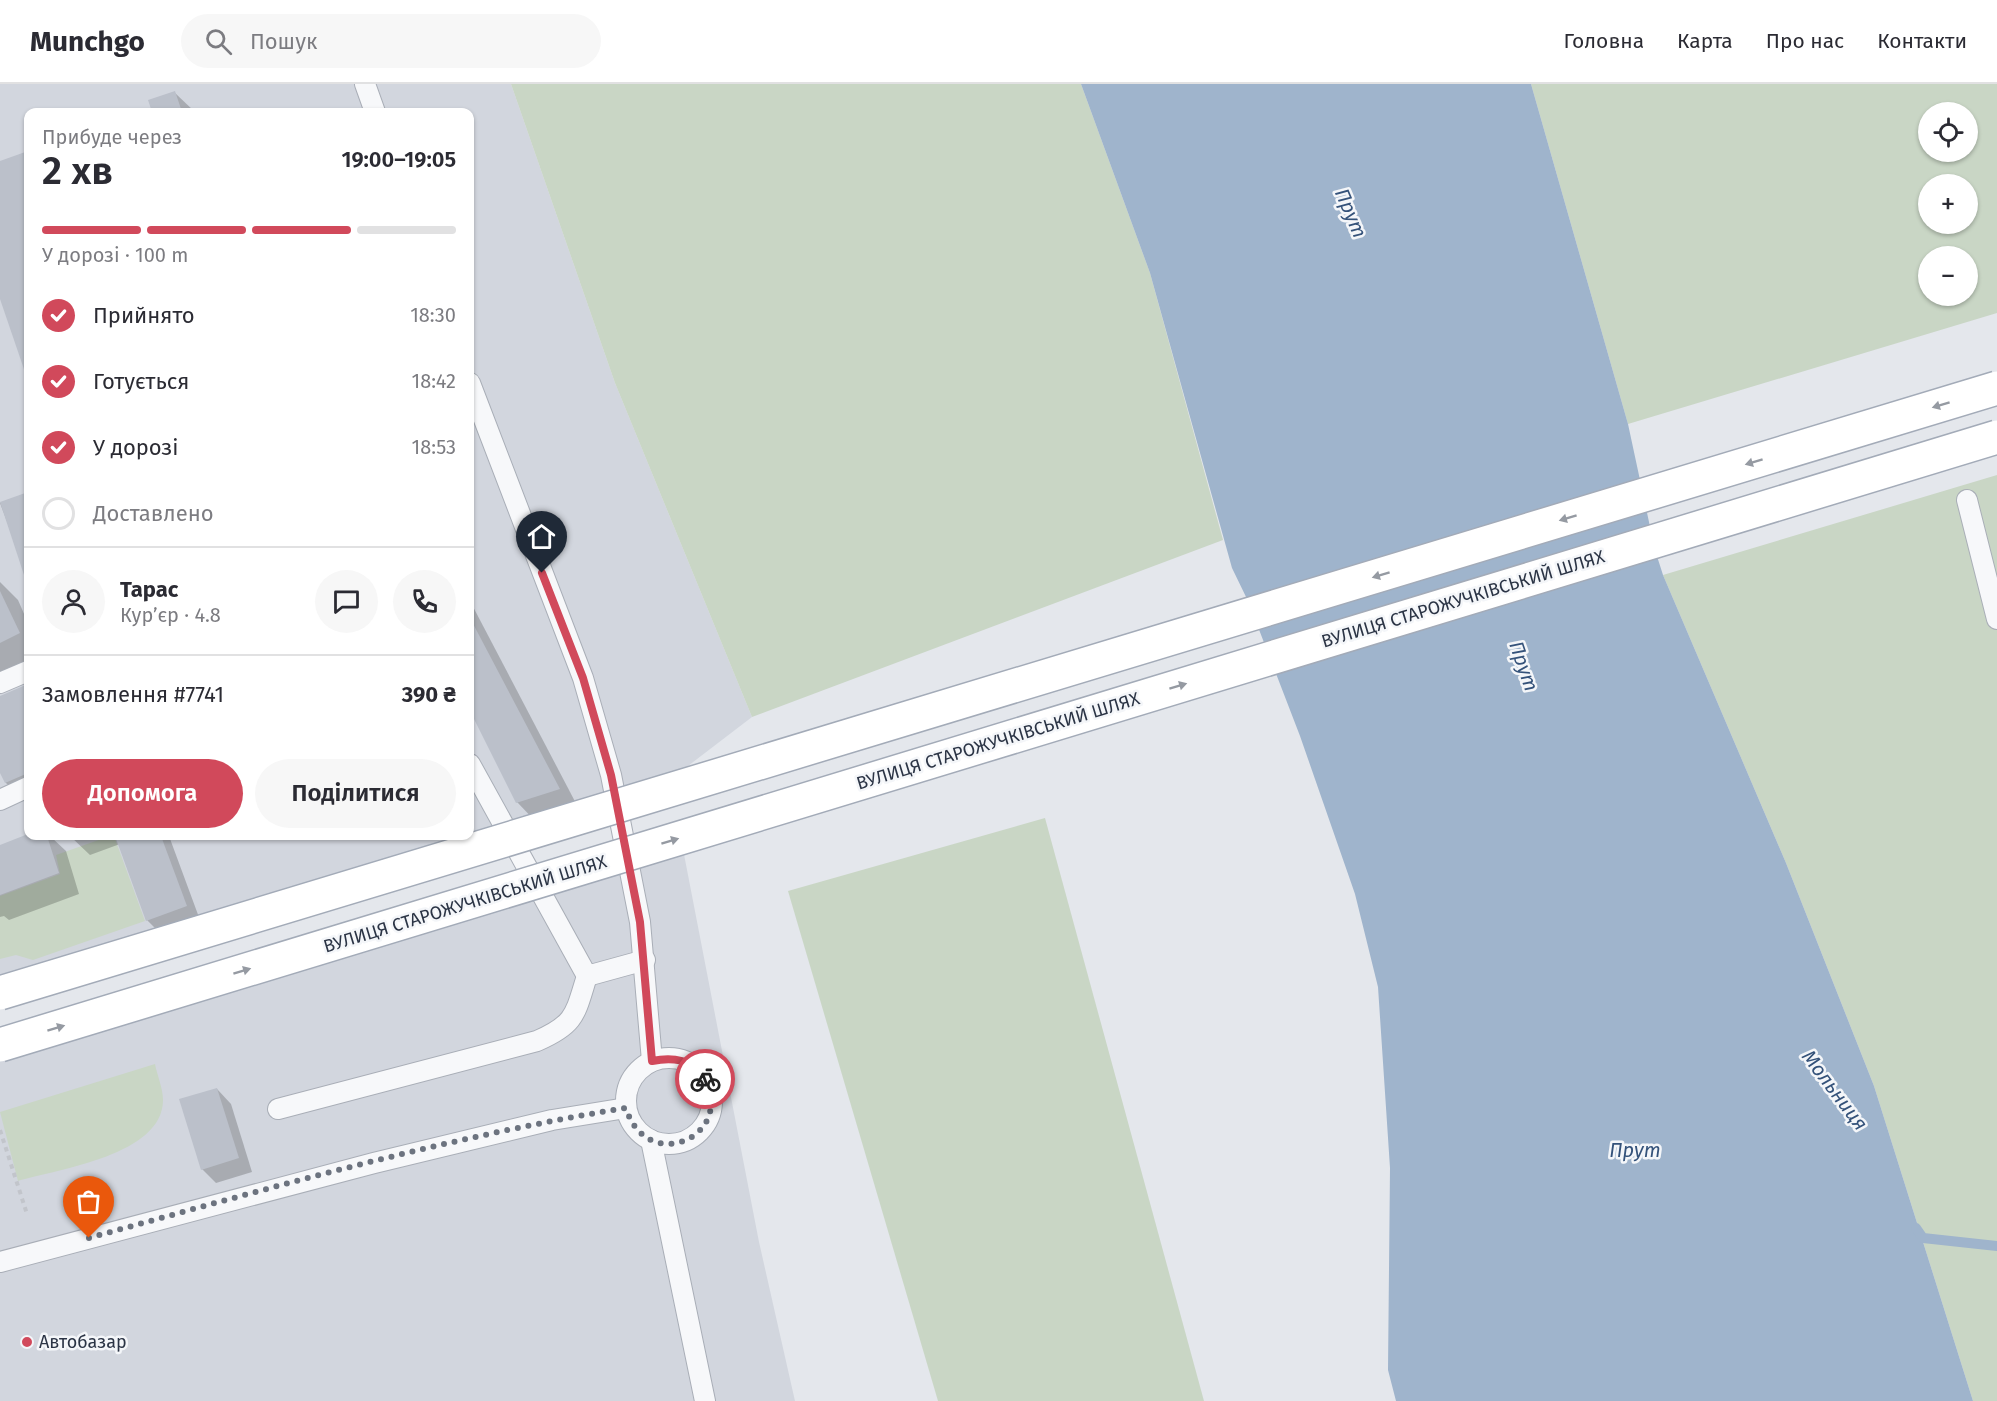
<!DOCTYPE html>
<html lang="uk">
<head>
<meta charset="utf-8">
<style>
  body { margin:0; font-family:"Fira Sans",sans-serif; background:#f7f7f7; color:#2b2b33; height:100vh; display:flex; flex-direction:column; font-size:22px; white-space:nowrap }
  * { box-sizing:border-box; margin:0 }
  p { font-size:20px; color:#7c7c81 }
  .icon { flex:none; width:33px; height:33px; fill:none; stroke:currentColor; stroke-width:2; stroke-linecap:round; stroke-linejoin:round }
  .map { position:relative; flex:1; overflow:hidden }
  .drawer { position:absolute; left:24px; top:24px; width:450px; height:732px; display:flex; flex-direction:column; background:#fff; border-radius:12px; box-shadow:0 2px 4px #0004 }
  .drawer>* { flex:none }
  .fabs { position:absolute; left:1918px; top:18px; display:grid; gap:12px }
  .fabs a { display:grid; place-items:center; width:60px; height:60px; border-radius:50%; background:#fff; box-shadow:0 2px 4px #0004; font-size:30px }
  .pin { position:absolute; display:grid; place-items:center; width:51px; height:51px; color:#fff; margin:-62px -26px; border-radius:50% 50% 50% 0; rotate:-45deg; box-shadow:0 0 6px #0007 }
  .pin .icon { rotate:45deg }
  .courier { position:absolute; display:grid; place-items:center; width:60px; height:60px; margin:-30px; border:4px solid #d1495b; border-radius:50%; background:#fff; color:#222; box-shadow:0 2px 8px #0007 }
  .overview em { font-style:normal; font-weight:600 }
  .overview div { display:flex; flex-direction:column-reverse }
  .overview { display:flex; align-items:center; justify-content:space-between; height:102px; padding:0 18px }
  h1 { font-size:39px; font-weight:600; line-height:45px }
  .bar { display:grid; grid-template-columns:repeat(4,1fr); gap:9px 6px; align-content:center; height:72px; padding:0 18px }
  .bar i { height:8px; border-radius:4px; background:#e1e1e2 }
  .bar .selected { background:#d1495b }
  .bar p { grid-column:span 4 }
  .line { display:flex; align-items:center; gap:15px; padding:0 18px; border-top:2px solid #e1e1e2 }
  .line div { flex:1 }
  .round { display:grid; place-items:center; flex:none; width:63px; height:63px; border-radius:32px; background:#f7f7f7 }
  ol { padding:0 18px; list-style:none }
  li { display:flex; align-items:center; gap:18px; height:66px }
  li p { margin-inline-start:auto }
  li .icon { padding:6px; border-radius:50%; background:#d1495b; color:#fff; stroke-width:4 }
  li:last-child { color:#7c7c81 }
  li i { width:33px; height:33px; border:3px solid #e1e1e2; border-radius:50% }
  .action { display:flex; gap:12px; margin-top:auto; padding:12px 18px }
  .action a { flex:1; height:69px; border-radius:36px; background:#d1495b; color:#fff; font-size:24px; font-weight:600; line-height:69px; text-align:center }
  .action a+a { background:#f7f7f7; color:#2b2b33 }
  header { display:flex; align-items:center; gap:36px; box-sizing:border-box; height:84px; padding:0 30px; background:#fff; border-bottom:2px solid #e1e1e2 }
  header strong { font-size:28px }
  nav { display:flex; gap:33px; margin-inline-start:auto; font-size:21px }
  .search { width:420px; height:54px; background:#f7f7f7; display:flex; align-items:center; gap:15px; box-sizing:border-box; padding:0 21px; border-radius:33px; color:#7c7c81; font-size:22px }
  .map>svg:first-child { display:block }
</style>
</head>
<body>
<header>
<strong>Munchgo</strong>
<div class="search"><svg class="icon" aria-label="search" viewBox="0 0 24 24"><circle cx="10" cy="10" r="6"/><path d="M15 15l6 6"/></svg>Пошук</div>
<nav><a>Головна</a><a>Карта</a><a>Про нас</a><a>Контакти</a></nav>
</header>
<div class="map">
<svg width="1997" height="1317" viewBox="0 0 1997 1317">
  <rect width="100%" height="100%" fill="#e4e7ec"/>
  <g fill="#d2d6de" fill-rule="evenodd">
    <path d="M0 0H511L615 299 752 633 667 698 0 909ZM28 28H470V752H28Z"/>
    <path d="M682 760 759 1158 795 1317H0V966Z"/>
  </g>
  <g fill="#c9d6c5" fill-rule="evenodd">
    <path d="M511 0H1081L1150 189 1223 456 752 633 615 299Z"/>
    <path d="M1531 0H1997V229L1628 340ZM1929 28H1968V68H1929ZM1929 100H1968V140H1929ZM1929 172H1968V212H1929Z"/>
    <path d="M1997 391V1317H1973L1874 1002 1786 779 1663 491Z"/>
    <path d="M1045 734 1204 1317H938L788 807Z"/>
    <path d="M110 752H114L145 837 33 876 16 871 0 875V812L60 790 56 771Z"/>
    <path d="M155 980C157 991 163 1004 163 1016 163 1071 59 1085 18 1097L0 1028Z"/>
  </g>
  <path fill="#9fb4cc" d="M1081 0H1531L1628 340 1655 466 1663 491 1786 779 1874 1002 1973 1317H1396L1388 1286 1390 1084 1378 903 1355 810 1300 652 1248 517 1232 484 1150 189Z"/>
  <g fill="#0003">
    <path d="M175 9 195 28H153L150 17Z"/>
    <path d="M28 68V293L0 211V78Z"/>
    <path d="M28 409V493L0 419Z"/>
    <path d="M0 498 18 516 28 539V585L0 599Z"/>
    <path d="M470 517 580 727 538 740 517 718 470 624Z"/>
    <path d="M28 602V719L27 720 6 699 0 685V614Z"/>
    <path d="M29 752H50L66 767 79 810 9 836 4 832 0 833V762Z"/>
    <path d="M70 752H169L200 836 161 850 147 836 120 760 90 771Z"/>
    <path d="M217 1005 231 1020 252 1088 216 1099 202 1085Z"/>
  </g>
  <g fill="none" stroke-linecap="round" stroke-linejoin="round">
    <path stroke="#9fb4cc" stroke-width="10" d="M1916 1144 1923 1154 1997 1162"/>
  </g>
  <g fill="#bbc0ca">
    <path d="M175 7 182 28H152L148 16Z"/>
    <path d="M28 67V297L0 215V77Z"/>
    <path d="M28 408V489L24 491 0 418Z"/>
    <path d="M0 507 20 549 0 559Z"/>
    <path d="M470 534 560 705 516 719 470 627Z"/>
    <path d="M28 600V689L5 699 0 689V612Z"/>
    <path d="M28 750 47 752 59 789 0 811V761Z"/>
    <path d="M115 752H161L187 822 146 837Z"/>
    <path d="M217 1004 239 1074 201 1086 179 1015Z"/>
  </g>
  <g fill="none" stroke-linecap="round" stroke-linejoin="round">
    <g stroke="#a9aeb7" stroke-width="22">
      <g id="service">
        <path d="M365 0 375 28"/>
        <path d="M470 299 583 594 611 691 640 838 652 977"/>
        <path d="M1967 416 1997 535"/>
        <path d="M0 599 28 587"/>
        <path d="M470 680 587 892 645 876"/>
        <path d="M0 716 28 703"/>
        <circle cx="669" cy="1017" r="43"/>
        <path d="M278 1025 537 957C576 940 575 930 587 892"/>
        <path d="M651 1056 705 1317"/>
        <path d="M0 1178 374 1079 552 1036 626 1024"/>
      </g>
    </g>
    <path stroke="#c2c5cb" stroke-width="4" stroke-dasharray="4.5 4.5" stroke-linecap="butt" d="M0 1046 27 1130"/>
    <use href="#service" stroke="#f7f8fa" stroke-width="20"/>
    <g stroke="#a3abb8" stroke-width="36" stroke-linecap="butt">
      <g id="primary-bridge">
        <path d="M0 909 1997 304"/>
        <path d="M0 961 1997 353"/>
      </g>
    </g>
    <use href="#primary-bridge" stroke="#fff" stroke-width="33"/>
  </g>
  <defs><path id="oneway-solid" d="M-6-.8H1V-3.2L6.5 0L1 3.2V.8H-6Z" transform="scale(1.5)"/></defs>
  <g fill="#959aa2">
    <use href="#oneway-solid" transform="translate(1941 321) rotate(163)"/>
    <use href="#oneway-solid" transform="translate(1754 378) rotate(163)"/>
    <use href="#oneway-solid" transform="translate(1568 434) rotate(163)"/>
    <use href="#oneway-solid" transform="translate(1381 491) rotate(163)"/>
    <use href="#oneway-solid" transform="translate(1178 602) rotate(-17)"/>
    <use href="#oneway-solid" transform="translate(670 757) rotate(-17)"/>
    <use href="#oneway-solid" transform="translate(242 887) rotate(-17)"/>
    <use href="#oneway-solid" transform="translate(56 944) rotate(-17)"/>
  </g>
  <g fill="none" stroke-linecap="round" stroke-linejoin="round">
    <path stroke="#6c737f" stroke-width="6" stroke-dasharray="0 10.8" d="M89 1154C266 1105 445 1053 626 1024 646 1091 735 1054 705 995"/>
    <path stroke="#d1495b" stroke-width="8" d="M542 489 583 594 611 691 640 838 652 977C672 973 694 975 705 995"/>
  </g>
  <circle fill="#d1495b" stroke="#f4f6f9" stroke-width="2" cx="27" cy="1258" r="6"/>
  <g text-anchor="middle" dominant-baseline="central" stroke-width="5" stroke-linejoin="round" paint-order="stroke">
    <g font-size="18" fill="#2b3445" stroke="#f4f6f9">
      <text transform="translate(1463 515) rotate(-17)">ВУЛИЦЯ СТАРОЖУЧКІВСЬКИЙ ШЛЯХ</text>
      <text transform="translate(998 657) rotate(-17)">ВУЛИЦЯ СТАРОЖУЧКІВСЬКИЙ ШЛЯХ</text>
      <text transform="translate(465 820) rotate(-17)">ВУЛИЦЯ СТАРОЖУЧКІВСЬКИЙ ШЛЯХ</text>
    </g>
    <g font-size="18" fill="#2b3445" stroke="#f4f6f9" text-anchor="start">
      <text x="39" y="1258">Автобазар</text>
    </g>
    <g font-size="20" font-style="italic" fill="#34527a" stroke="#f4f6f9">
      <text transform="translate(1351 129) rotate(67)">Прут</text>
      <text transform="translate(1524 582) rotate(71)">Прут</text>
      <text transform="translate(1835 1006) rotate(53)">Мольниця</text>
      <text x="1635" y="1066">Прут</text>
    </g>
  </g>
</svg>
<div class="fabs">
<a><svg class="icon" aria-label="locate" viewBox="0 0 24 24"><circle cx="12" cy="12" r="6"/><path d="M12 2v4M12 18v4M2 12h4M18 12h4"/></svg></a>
<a>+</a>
<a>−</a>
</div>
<div class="pin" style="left:89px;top:1154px;background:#ea580c"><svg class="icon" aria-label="bag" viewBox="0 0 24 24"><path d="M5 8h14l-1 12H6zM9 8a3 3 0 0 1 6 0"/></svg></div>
<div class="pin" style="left:542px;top:489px;background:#1f2937"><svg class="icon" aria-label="home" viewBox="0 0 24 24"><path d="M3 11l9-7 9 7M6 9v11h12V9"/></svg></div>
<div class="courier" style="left:705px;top:995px"><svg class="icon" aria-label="bike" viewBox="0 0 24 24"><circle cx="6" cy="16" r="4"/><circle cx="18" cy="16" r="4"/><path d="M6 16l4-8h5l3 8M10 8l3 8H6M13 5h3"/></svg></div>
<section class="drawer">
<div class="overview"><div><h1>2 хв</h1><p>Прибуде через</p></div><em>19:00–19:05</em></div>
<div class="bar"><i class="selected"></i><i class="selected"></i><i class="selected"></i><i></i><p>У дорозі · 100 m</p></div>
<ol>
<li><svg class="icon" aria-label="check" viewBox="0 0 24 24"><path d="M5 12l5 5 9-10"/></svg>Прийнято<p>18:30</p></li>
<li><svg class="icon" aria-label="check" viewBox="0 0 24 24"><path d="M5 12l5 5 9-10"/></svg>Готується<p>18:42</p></li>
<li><svg class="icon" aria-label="check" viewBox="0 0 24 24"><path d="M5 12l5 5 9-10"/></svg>У дорозі<p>18:53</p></li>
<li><i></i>Доставлено</li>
</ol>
<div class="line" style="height:108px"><a class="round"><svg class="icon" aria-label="person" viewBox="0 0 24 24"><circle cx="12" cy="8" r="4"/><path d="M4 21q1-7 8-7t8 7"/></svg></a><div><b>Тарас</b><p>Кур’єр · 4.8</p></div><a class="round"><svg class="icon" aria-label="chat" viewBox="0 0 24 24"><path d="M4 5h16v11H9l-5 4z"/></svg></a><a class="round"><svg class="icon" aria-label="phone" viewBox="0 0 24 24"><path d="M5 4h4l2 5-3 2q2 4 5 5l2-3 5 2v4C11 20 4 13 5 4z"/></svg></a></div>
<div class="line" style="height:78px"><div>Замовлення #7741</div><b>390 ₴</b></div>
<div class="action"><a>Допомога</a><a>Поділитися</a></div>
</section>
</div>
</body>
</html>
